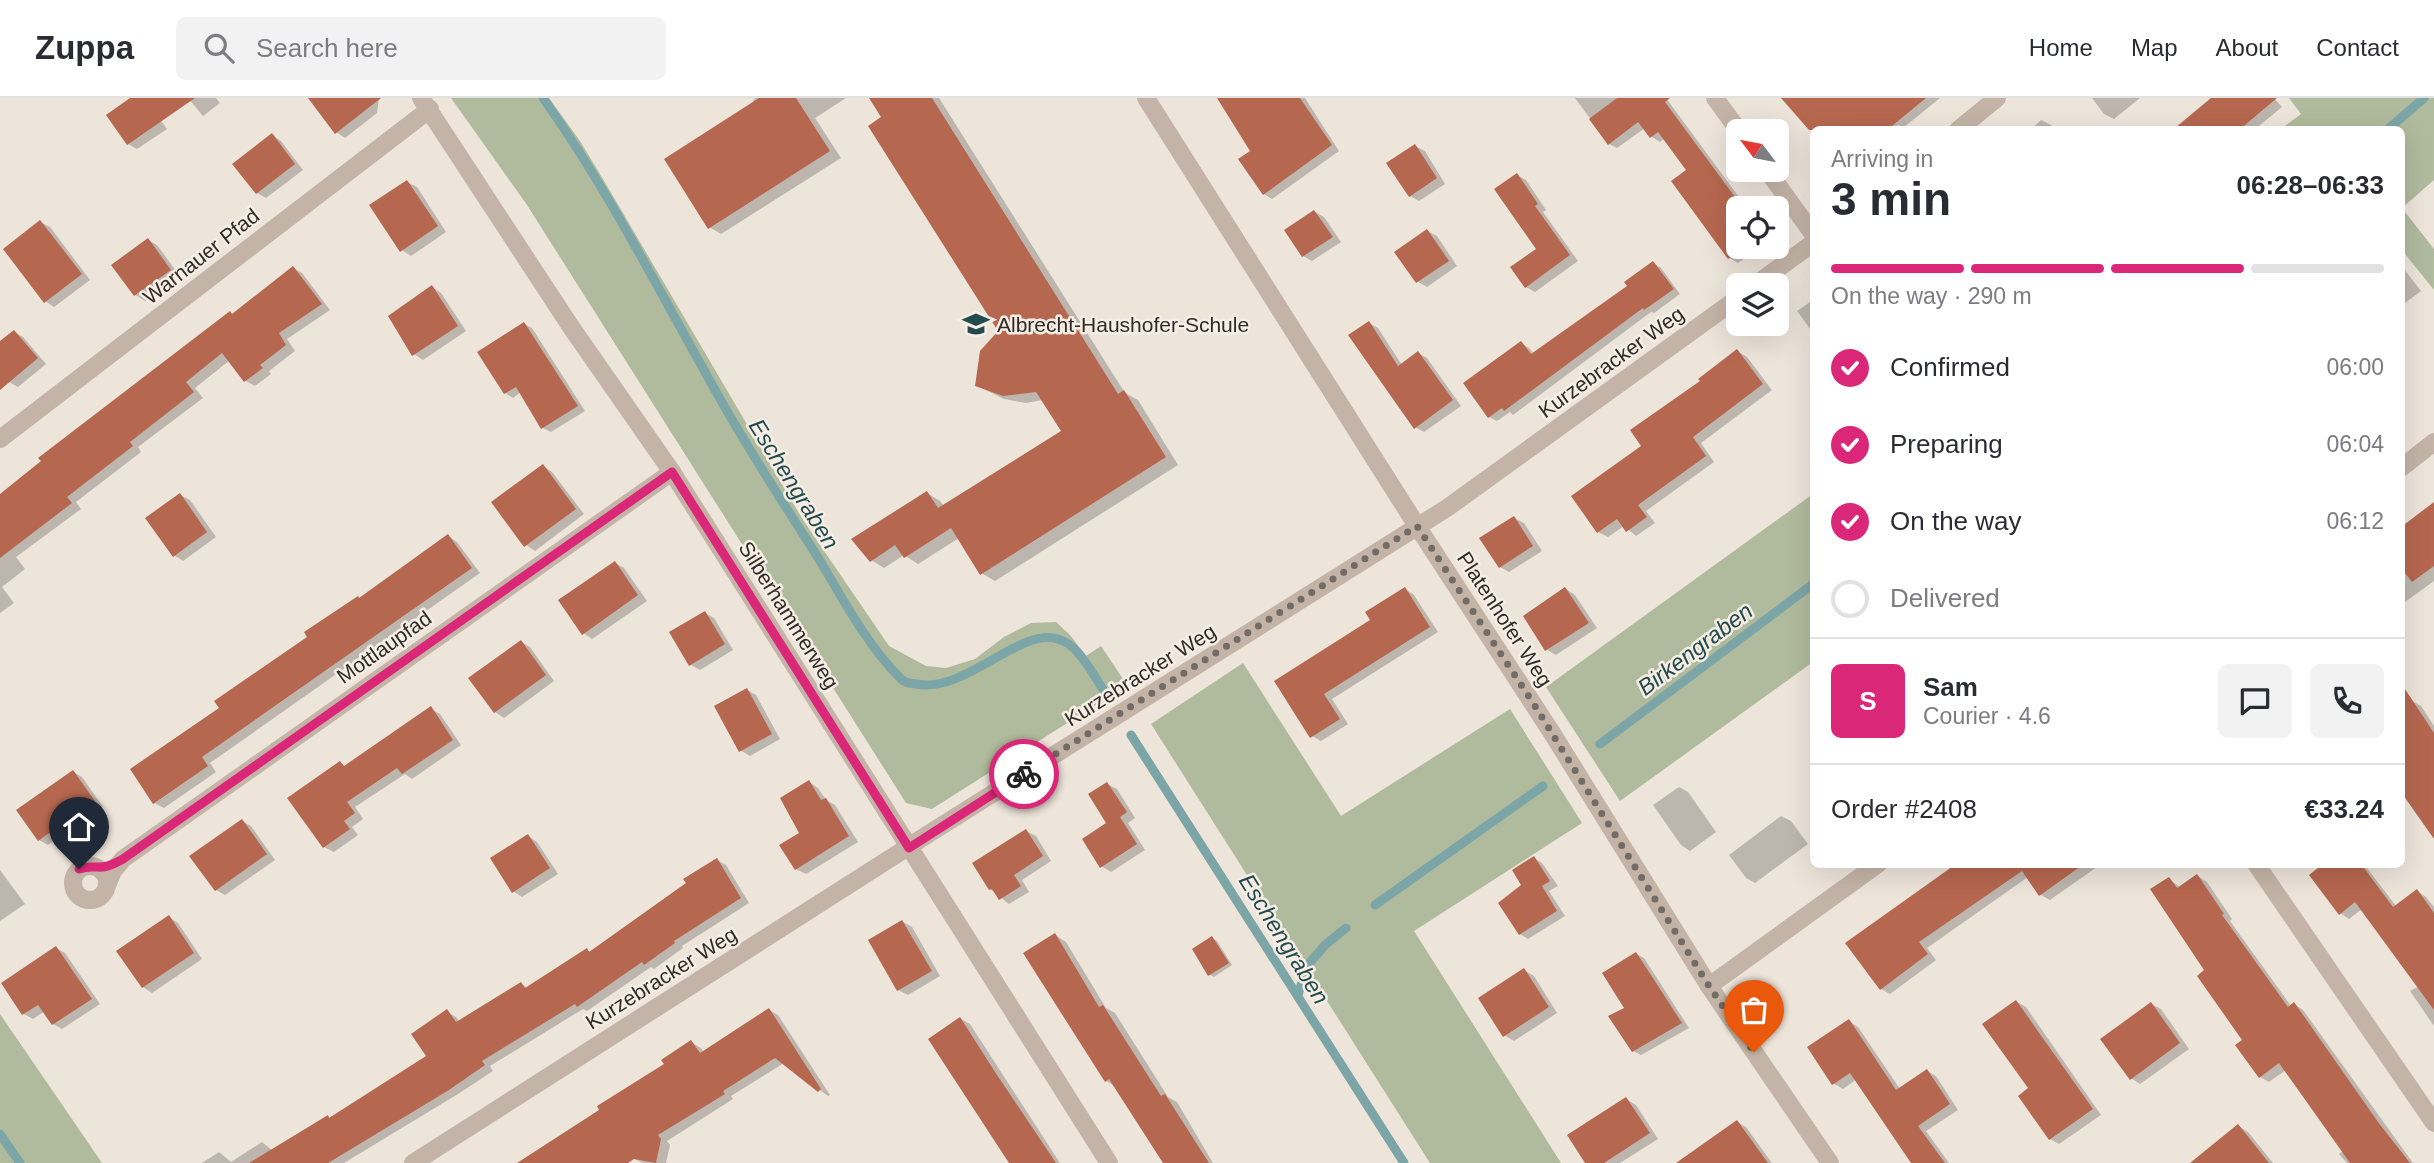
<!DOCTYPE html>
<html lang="en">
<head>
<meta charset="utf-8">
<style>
  body { margin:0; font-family:Helvetica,sans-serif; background:#f2f2f3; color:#2b2b33; height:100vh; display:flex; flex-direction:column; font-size:26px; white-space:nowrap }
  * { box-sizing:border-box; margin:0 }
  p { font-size:23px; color:#7c7c81 }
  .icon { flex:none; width:38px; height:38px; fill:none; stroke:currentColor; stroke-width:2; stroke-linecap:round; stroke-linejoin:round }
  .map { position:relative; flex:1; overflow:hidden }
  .sheet { position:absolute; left:1810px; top:28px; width:595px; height:742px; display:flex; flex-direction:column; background:#fff; border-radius:10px; box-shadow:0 7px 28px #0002 }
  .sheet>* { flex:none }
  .needle { width:46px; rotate:302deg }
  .tools { position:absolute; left:1726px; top:21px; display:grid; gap:14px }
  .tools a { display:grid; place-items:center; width:63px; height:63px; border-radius:10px; background:#fff; box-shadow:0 7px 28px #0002; font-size:35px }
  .pin { position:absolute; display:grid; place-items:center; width:60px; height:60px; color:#fff; margin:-72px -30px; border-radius:50% 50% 50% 0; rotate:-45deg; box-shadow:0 0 7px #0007 }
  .pin .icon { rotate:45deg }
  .courier { position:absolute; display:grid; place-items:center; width:70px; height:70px; margin:-35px; border:5px solid #db2777; border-radius:50%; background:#fff; color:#222; box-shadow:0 2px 9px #0007 }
  .head em { font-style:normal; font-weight:600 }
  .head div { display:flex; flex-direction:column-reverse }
  .head { display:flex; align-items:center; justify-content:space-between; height:119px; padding:0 21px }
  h1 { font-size:46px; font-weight:600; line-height:52px }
  .bar { display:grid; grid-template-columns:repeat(4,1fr); gap:10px 7px; align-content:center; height:84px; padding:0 21px }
  .bar i { height:9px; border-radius:5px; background:#e1e1e2 }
  .bar .on { background:#db2777 }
  .bar p { grid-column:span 4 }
  .line { display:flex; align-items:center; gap:18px; padding:0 21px; border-top:2px solid #e1e1e2 }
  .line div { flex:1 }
  .round { display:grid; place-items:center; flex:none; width:74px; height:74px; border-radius:10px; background:#f2f2f3 }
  ol { padding:0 21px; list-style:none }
  li { display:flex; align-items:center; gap:21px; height:77px }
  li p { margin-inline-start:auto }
  li .icon { padding:7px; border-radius:50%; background:#db2777; color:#fff; stroke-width:4 }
  li:last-child { color:#7c7c81 }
  li i { width:38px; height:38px; border:4px solid #e1e1e2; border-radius:50% }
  header { display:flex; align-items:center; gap:42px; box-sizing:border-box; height:98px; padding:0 35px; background:#fff; border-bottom:2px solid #e1e1e2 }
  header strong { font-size:33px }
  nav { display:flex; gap:38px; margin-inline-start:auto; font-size:24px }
  .search { width:490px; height:63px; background:#f2f2f3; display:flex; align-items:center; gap:18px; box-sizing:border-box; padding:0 24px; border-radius:10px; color:#7c7c81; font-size:26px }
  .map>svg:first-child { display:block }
</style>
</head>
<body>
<header>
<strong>Zuppa</strong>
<div class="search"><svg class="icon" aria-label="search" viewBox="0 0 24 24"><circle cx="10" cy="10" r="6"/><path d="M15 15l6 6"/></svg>Search here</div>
<nav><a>Home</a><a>Map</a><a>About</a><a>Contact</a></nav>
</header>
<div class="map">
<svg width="2434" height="1065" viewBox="0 0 2434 1065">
  <rect width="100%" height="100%" fill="#ede4da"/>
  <g fill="#b0ba9c">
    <path d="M451 0H549L580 43 603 81 803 422 889 548 926 568 946 570 975 561 1004 539 1031 525 1056 524 1070 537 1086 558 1101 548 1127 587 932 711 906 705 527 107Z"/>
    <path d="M2289 0H2434V82L2402 110 2434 151V192L2401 151V32L2281 31 2301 16Z"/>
    <path d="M1813 396V564L1620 703 1546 589Z"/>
    <path d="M1243 565 1341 718 1510 611 1582 725 1414 833 1561 1065H1430L1151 626Z"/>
    <path d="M0 916 102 1065H0Z"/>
  </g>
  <g fill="#0003">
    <path d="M133 0 146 2 167 31 137 51 128 46Z"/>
    <path d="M188 0H216L220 5 203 18Z"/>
    <path d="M320 0H379L377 15 345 40 336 34Z"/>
    <path d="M756 0H846L815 20 841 60 721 136 709 129 755 5 753 2Z"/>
    <path d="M914 0H939L1125 295 1138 302 1178 367 995 483 981 475 959 440 918 466 904 457 884 470 871 462 927 395 940 403 944 408 1063 333 1043 302 1026 305 1004 301 976 287 1000 233Z"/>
    <path d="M1219 0H1305L1339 53 1272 101 1264 96 1253 53Z"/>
    <path d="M1575 0H1666L1747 110H1738V149H1760L1738 165 1729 160 1688 72 1665 40 1660 44 1652 39 1645 30 1617 50 1609 46Z"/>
    <path d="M1784 0H1940L1903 30 1898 27 1893 32H1813V33Z"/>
    <path d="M2092 0H2140L2114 21 2104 16Z"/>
    <path d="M2211 0H2274L2282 9 2254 32H2172Z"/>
    <path d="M2041 22 2051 27 2055 32H2030Z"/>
    <path d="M272 37 281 43 303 72 266 100 257 95Z"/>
    <path d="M1415 48 1425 53 1445 86 1419 103 1410 98Z"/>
    <path d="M1517 77 1526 82 1546 112 1543 114 1578 163 1535 194 1526 189 1538 152Z"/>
    <path d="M407 84 417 89 446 134 411 158 402 152Z"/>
    <path d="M1315 114 1324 119 1341 144 1312 163 1303 158Z"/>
    <path d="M40 124 50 129 90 182 54 209 45 203Z"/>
    <path d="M1427 133 1437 138 1457 168 1427 189 1418 184 1396 154Z"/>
    <path d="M148 142 157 147 179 177 145 203 136 197 114 167Z"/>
    <path d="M1653 165 1661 170 1680 196 1654 215 1651 214 1513 317 1510 314 1497 323 1489 319 1521 245 1529 250 1534 256 1629 188Z"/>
    <path d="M2401 167 2421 193 2401 208Z"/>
    <path d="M293 170 302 175 330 212 287 241 295 253 269 273 271 276 255 288 246 283 230 262 195 290 203 300 138 349 141 354 76 404 81 411 16 459 25 471 2 489 14 505 0 515V398Z"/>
    <path d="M432 189 441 195 466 233 423 262 414 256Z"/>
    <path d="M1813 202V235L1797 213Z"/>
    <path d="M1369 225 1378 230 1402 267 1418 255 1427 260 1461 308 1424 334 1415 329Z"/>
    <path d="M524 226 532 230 585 313 551 334 543 330 521 294 513 300 505 295Z"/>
    <path d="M14 234 23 239 46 266 18 289 9 284 0 273V246Z"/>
    <path d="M1737 253 1747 259 1772 292 1701 345 1714 364 1646 413 1655 425 1636 438 1624 428 1608 439 1598 434 1573 399 1644 348 1702 283Z"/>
    <path d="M543 368 552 374 584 416 535 453 526 447Z"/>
    <path d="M180 397 190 402 216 439 183 463 174 457Z"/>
    <path d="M2434 414V483L2401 507V430Z"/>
    <path d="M1514 420 1524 425 1542 453 1509 474 1500 469Z"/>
    <path d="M448 438 457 444 480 475 210 665 216 674 164 710 154 705 222 611 360 501Z"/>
    <path d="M615 465 624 470 647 503 592 541 583 535Z"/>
    <path d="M1405 491 1414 497 1438 534 1332 601 1348 626 1321 643 1312 638 1276 584 1373 523Z"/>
    <path d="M1566 491 1575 497 1597 530 1556 557 1547 552Z"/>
    <path d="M705 515 714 520 733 552 700 572 691 567Z"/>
    <path d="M521 544 530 549 554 583 504 620 495 614Z"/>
    <path d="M747 592 756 597 780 641 750 658 740 652Z"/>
    <path d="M2412 603 2421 608 2434 628V738L2401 666V610Z"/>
    <path d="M431 611 440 616 461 647 412 681 405 676 355 709 363 721 352 729 358 737 334 754 324 749 340 665 346 669Z"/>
    <path d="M73 674 82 679 103 709 48 747 39 742Z"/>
    <path d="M809 684 818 690 826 702 835 707 858 744 806 776 796 771Z"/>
    <path d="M1107 686 1117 691 1135 720 1128 725 1145 752 1111 774 1101 768 1108 726Z"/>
    <path d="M1679 689 1688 694 1716 734 1690 753 1681 747 1653 707Z"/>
    <path d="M1781 718 1791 723 1808 746 1755 785 1746 780 1729 757Z"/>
    <path d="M242 723 251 728 275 762 225 797 216 792Z"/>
    <path d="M1026 733 1036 738 1051 763 1022 782 1029 794 1009 806 990 791Z"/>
    <path d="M528 738 537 744 558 776 522 799 513 793Z"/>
    <path d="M1534 760 1542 765 1558 788 1549 793 1565 818 1528 841 1520 836 1523 787Z"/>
    <path d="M717 762 726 767 749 805 682 848 683 850 654 871 651 869 587 913 583 911 490 968 493 973 458 996 344 1065H202L219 1054 231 1064 262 1044 273 1053 328 1019 331 1021 428 959 447 914 456 919 460 924 521 886 528 890 587 852 592 855 689 786Z"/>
    <path d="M1958 766H2096L2097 769 2050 802 2041 797 2028 779 1927 850 1936 862 1890 896 1881 891Z"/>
    <path d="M2326 766H2364L2396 808 2417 793 2426 799 2434 809V928L2410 893 2419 888 2362 811 2349 821 2340 815Z"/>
    <path d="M0 772 25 806 0 823Z"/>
    <path d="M2198 778 2207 784 2232 821 2230 823 2291 908 2294 906 2303 912 2413 1065H2347L2339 1056 2343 1053 2286 972 2269 984 2260 979 2245 942 2207 873 2169 781 2181 790Z"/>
    <path d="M169 819 178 825 202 861 152 895 143 889Z"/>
    <path d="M903 824 912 829 940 878 908 897 898 892Z"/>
    <path d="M1055 837 1066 844 1106 910 1115 915 1168 999 1177 1004 1213 1065H1167L1115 988 1106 983Z"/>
    <path d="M1212 840 1217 843 1232 867 1214 879 1209 876Z"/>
    <path d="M56 850 65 855 100 906 62 931 53 926 45 913 33 921 24 916Z"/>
    <path d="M1636 856 1644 860 1689 930 1641 957 1633 953 1626 911Z"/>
    <path d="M1524 872 1534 878 1557 915 1514 943 1504 937Z"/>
    <path d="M2017 904 2026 909 2101 1017 2059 1046 2050 1041 2031 991Z"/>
    <path d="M2151 906 2161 911 2189 951 2140 986 2131 980Z"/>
    <path d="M769 912 778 917 830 997 828 998 784 965 731 998 733 1001 667 1043 670 1047 666 1065H643L631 1059 619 1065H529L666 967 692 945 701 950 704 955Z"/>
    <path d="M961 921 970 926 1060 1065H1012Z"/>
    <path d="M1849 923 1858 929 1900 991 1927 973 1936 978 1958 1012 1926 1033 1949 1065H1913L1857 981 1843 991 1833 985Z"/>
    <path d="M1626 1001 1636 1007 1658 1041 1620 1065H1587Z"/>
    <path d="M1737 1024 1746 1029 1772 1065H1697Z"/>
    <path d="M2238 1028 2248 1034 2273 1065H2203Z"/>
  </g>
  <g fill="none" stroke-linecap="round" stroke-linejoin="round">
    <g stroke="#7ca5a7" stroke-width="9">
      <path d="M543 0C612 97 664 203 723 306 751 355 781 402 812 450 840 494 863 543 901 581 905 585 910 585 916 586 965 596 1019 529 1058 541 1079 547 1091 574 1103 591"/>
      <path d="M2387 32 2424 0"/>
      <path d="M1131 637 1404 1065"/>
      <path d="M1600 646 1813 486"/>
      <path d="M1375 807 1543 688"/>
      <path d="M1298 897 1307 868 1325 847 1346 830"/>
      <path d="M0 1036 20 1065"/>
    </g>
  </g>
  <g fill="#b6674f">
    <path d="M130 0H195L127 47 106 17Z"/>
    <path d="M308 0H381L335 36Z"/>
    <path d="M759 0H796L830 53 708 131 664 61Z"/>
    <path d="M869 0H932L1118 296 1124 292 1166 359 980 477 951 430 904 460 895 447 870 464 851 441 927 393 938 410 1061 333 1036 294 1003 298 975 288 980 253 998 233 868 28 881 19Z"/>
    <path d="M1217 0H1300L1332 47 1263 97 1238 61 1250 53Z"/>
    <path d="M1617 0H1670L1665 4 1743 110H1738V149H1745L1728 161 1671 83 1686 72 1658 34 1650 40 1638 24 1608 47 1589 21Z"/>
    <path d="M1781 0H1926L1887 32H1809Z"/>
    <path d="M2211 0H2277L2239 32H2173Z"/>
    <path d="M272 35 295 66 256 96 232 66Z"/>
    <path d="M1415 46 1437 80 1409 99 1386 65Z"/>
    <path d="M1517 75 1538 106 1535 108 1570 157 1525 190 1510 169 1536 151 1494 91Z"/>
    <path d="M407 82 438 128 400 154 369 107Z"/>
    <path d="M1314 112 1333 139 1302 159 1284 132Z"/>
    <path d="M40 122 82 176 44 205 3 151Z"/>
    <path d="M1427 131 1449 163 1416 185 1394 154Z"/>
    <path d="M148 140 171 172 134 198 111 167Z"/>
    <path d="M1653 163 1674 191 1644 212 1643 210 1504 313 1502 310 1488 320 1463 285 1521 243 1531 256 1627 188 1624 184Z"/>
    <path d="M293 168 322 206 279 235 286 247 260 267 263 270 244 284 222 255 186 284 194 294 130 344 133 348 67 399 72 405 0 460V396L41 363 38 360 230 213 232 216Z"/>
    <path d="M432 187 458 228 412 258 388 218Z"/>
    <path d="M1369 223 1398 268 1418 253 1453 302 1414 331 1348 237Z"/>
    <path d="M524 224 578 308 541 331 516 289 504 296 477 254Z"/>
    <path d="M14 232 38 260 0 292V243Z"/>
    <path d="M1737 251 1763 286 1693 339 1706 358 1638 407 1647 419 1626 434 1617 421 1597 435 1571 398 1641 348 1630 332 1700 283 1698 281Z"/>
    <path d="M543 366 576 411 524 449 491 404Z"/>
    <path d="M180 395 207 434 173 459 145 420Z"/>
    <path d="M2434 404V468L2412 484 2401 470V429Z"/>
    <path d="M1514 418 1533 448 1499 470 1479 440Z"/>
    <path d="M448 436 472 470 202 659 208 668 153 706 130 671 219 610 214 603 307 539 304 534 358 498 359 500Z"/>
    <path d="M615 463 638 497 582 537 558 502Z"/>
    <path d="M1405 489 1430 529 1324 596 1340 621 1310 640 1274 583 1370 522 1365 514Z"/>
    <path d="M1565 489 1589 525 1545 553 1523 518Z"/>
    <path d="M705 513 725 546 689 568 669 534Z"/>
    <path d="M521 542 546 577 494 615 468 580Z"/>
    <path d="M2401 585 2434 635V741L2401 694Z"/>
    <path d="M747 590 772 636 739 654 714 608Z"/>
    <path d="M431 608 453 642 402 676 397 670 347 704 355 715 344 723 350 731 323 750 287 700 340 663 344 668Z"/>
    <path d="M73 672 95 703 38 743 16 712Z"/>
    <path d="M809 682 821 702 826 700 849 738 795 772 779 747 799 735 780 700Z"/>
    <path d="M1107 684 1127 714 1120 719 1137 746 1100 770 1082 741 1106 725 1088 696Z"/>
    <path d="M242 721 267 756 215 793 189 758Z"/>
    <path d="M1026 731 1043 758 1014 777 1021 788 999 802 992 791 989 792 972 765Z"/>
    <path d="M528 736 550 770 512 795 490 760Z"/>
    <path d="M1534 758 1550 783 1542 788 1557 813 1519 837 1498 805 1521 787 1512 772Z"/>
    <path d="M717 760 741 800 674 843 675 845 644 867 642 864 577 909 575 906 482 963 485 967 449 992 328 1065H249L328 1017 329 1020 426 958 411 936 447 911 456 924 521 884 525 890 587 850 589 854 686 785 683 781Z"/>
    <path d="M1956 766H2084L2039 798 2022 773 1919 844 1928 856 1880 892 1845 845Z"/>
    <path d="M2323 766H2361L2393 809 2417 791 2434 815V912L2355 804 2339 817 2309 777Z"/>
    <path d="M2197 776 2224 816 2222 817 2288 909 2294 904 2378 1024 2410 1065H2350L2279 965 2259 980 2235 947 2242 942 2197 878 2204 872 2150 791 2169 779 2177 790Z"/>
    <path d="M169 817 194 855 142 890 116 853Z"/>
    <path d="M902 822 932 873 897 893 868 842Z"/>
    <path d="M1055 835 1099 909 1103 907 1161 998 1165 996 1209 1065H1163L1109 981 1105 984 1023 855Z"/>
    <path d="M1212 838 1229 865 1208 878 1192 851Z"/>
    <path d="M56 848 92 901 52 927 38 907 22 917 1 885Z"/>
    <path d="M1636 854 1682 925 1632 954 1608 918 1624 910 1602 875Z"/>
    <path d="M1524 870 1549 909 1503 939 1478 900Z"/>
    <path d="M2016 902 2093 1011 2049 1042 2018 998 2028 990 1982 926Z"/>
    <path d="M2151 904 2180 945 2130 982 2100 941Z"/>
    <path d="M769 910 821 991 818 994 775 960 723 993 725 996 658 1037 661 1041 656 1065 634 1061 628 1065H517L599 1012 597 1008 664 966 661 962 691 942 700 955Z"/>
    <path d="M960 919 995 974 1056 1065H1009L928 941Z"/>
    <path d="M1849 921 1896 992 1927 971 1950 1006 1918 1028 1945 1065H1911L1850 975 1832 987 1807 949Z"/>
    <path d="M1626 999 1650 1035 1604 1065H1585L1567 1037Z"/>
    <path d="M1737 1022 1768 1065H1676Z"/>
    <path d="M2238 1026 2269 1065H2190Z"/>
  </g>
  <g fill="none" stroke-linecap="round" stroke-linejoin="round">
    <g stroke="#c4b4a7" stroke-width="18">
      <path d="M421 0 571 229 672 374 1109 1065"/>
      <path d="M1146 0 1417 428 1552 635 1709 888 1830 1065"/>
      <path d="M1715 0 1739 33"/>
      <path d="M1958 32 1997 0"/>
      <path d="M1767 72 1813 136"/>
      <path d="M1755 187 1813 145"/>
      <path d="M0 341 430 11"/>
      <path d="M2401 370 2434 344"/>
      <path d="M2256 766 2434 1025"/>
      <circle cx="90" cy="785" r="17"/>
      <path d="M108 785 113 773 123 761 672 374"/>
      <path d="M1709 888 1878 766"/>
      <path d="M413 1065 930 735 1447 410 1738 200"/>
    </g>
  </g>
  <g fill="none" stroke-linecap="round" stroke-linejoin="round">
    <path stroke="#736b66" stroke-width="7" stroke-dasharray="0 12.6" d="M1024 676 1417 428 1535 608 1709 888 1754 954"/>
    <path stroke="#db2777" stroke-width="9" d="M79 771C87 768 90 769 98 769 107 770 115 765 123 761L672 374 909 750 1024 676"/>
  </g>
  <defs>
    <g id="school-bare" transform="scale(2.1)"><path d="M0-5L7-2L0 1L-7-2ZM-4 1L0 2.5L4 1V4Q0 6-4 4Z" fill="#224b4d" stroke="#f6eee5" stroke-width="2.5" paint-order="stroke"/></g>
  </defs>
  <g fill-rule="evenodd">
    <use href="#school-bare" x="976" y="226"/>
  </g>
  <g text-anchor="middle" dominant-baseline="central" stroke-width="5" stroke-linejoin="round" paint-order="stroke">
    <g font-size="21" fill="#312a27" stroke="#f6eee5">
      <text transform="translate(201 158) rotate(-38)">Warnauer Pfad</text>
      <text transform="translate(1611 264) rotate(-36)">Kurzebracker Weg</text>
      <text transform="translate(789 517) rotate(58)">Silberhammerweg</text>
      <text transform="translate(1505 521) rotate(57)">Platenhofer Weg</text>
      <text transform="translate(384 549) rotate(-35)">Mottlaupfad</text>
      <text transform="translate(1140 577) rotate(-32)">Kurzebracker Weg</text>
      <text transform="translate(661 880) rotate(-32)">Kurzebracker Weg</text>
    </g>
    <g font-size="21" fill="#312a27" stroke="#f6eee5" text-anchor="start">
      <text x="997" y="226">Albrecht-Haushofer-Schule</text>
    </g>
    <g font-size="23" font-style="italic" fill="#224b4d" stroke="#f6eee5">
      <text transform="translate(794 386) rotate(58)">Eschengraben</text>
      <text transform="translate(1695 551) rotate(-37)">Birkengraben</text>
      <text transform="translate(1284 841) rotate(58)">Eschengraben</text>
    </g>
  </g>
</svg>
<div class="tools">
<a><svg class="needle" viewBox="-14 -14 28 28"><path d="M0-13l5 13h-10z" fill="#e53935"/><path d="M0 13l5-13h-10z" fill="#7c7c81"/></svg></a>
<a><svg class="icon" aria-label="locate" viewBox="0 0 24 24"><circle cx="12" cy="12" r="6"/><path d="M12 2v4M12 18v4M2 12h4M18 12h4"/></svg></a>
<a><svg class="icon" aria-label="layers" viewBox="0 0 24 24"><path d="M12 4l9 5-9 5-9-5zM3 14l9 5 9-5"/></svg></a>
</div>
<div class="pin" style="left:1754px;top:954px;background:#ea580c"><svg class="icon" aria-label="bag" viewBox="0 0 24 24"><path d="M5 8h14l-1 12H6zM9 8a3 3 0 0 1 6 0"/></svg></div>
<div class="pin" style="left:79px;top:771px;background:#1f2937"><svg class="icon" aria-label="home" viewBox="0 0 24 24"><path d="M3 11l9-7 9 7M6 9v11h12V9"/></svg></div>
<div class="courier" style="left:1024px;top:676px"><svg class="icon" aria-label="bike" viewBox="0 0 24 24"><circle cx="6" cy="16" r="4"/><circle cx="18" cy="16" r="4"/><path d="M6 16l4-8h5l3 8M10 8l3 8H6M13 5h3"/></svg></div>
<section class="sheet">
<div class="head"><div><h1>3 min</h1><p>Arriving in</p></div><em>06:28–06:33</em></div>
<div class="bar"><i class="on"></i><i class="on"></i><i class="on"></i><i></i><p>On the way · 290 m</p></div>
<ol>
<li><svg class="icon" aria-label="check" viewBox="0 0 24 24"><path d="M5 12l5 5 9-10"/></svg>Confirmed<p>06:00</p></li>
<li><svg class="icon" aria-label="check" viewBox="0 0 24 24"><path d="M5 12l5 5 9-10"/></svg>Preparing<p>06:04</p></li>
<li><svg class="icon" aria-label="check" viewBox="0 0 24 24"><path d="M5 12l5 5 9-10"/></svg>On the way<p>06:12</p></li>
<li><i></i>Delivered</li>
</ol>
<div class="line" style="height:126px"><b class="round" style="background:#db2777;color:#fff">S</b><div><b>Sam</b><p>Courier · 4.6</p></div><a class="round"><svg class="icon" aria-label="chat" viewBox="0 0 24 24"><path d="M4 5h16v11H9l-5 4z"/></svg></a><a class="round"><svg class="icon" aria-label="phone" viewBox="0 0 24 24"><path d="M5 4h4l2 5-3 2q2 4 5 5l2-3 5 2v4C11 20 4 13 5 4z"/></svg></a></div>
<div class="line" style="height:91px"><div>Order #2408</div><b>€33.24</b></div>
</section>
</div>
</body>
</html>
